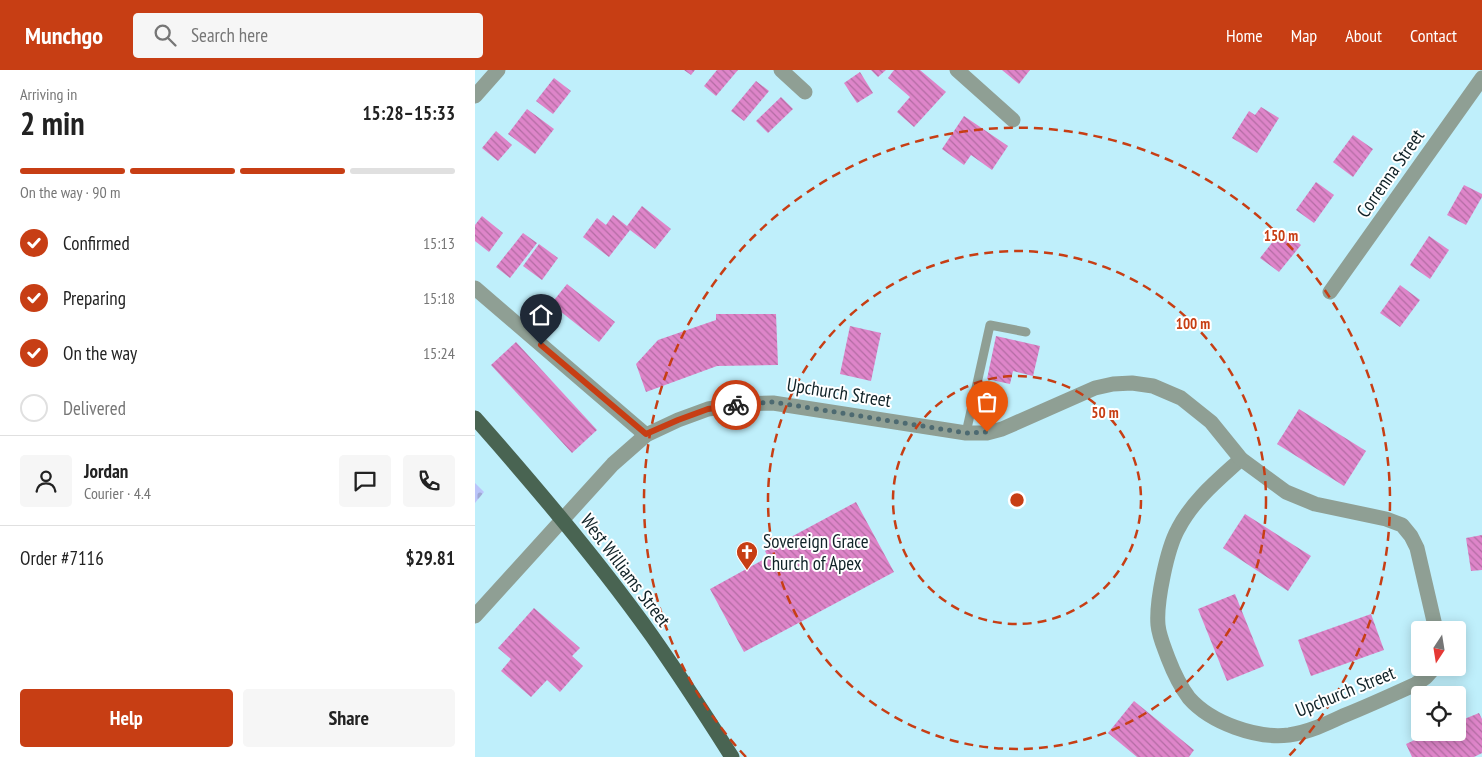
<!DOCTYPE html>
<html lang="en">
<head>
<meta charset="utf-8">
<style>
  body { margin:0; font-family:"PT Sans Narrow",sans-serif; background:#f6f6f6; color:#222; height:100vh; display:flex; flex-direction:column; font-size:19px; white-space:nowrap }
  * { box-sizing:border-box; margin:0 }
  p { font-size:16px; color:#767676 }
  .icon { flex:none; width:28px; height:28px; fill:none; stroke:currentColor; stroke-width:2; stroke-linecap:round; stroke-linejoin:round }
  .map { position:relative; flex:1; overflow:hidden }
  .panel { display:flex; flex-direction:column; background:#fff; width:475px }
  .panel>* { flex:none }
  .needle { width:32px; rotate:192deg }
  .fabs { position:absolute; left:936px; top:551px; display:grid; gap:10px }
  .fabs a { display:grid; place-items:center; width:55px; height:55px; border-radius:5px; background:#fff; box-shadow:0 2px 12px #0003; font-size:25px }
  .pin { position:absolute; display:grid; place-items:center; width:42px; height:42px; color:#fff; margin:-51px -21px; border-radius:50% 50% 50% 0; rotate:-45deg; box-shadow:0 0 5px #0007 }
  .pin .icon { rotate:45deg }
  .courier { position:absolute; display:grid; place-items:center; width:50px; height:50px; margin:-25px; border:4px solid #c73e14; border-radius:50%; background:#fff; color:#222; box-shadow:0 1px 6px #0007 }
  .overview em { font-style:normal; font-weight:700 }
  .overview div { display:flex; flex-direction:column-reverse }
  .overview { display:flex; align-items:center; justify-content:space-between; height:85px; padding:0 20px }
  h1 { font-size:32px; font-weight:700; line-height:38px }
  .bar { display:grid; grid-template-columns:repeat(4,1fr); gap:8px 5px; align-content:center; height:60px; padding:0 20px }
  .bar i { height:6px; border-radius:4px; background:#e0e0e0 }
  .bar .active { background:#c73e14 }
  .bar p { grid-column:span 4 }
  .line { display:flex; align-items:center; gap:12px; padding:0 20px; border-top:1px solid #e0e0e0 }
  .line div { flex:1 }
  .round { display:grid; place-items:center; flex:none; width:52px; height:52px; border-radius:5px; background:#f6f6f6 }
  ol { padding:0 20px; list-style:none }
  li { display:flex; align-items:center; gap:15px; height:55px }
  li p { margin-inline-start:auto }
  li .icon { padding:5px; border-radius:50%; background:#c73e14; color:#fff; stroke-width:4 }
  li:last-child { color:#767676 }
  li i { width:28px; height:28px; border:2px solid #e0e0e0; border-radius:50% }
  .button { display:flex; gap:10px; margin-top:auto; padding:10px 20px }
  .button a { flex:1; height:58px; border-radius:5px; background:#c73e14; color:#fff; font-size:20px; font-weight:700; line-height:58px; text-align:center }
  .button a+a { background:#f6f6f6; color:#222 }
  header { display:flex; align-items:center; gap:30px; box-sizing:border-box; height:70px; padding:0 25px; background:#c73e14; color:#fff }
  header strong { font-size:24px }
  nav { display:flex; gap:28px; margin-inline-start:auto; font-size:18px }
  .search { width:350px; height:45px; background:#f6f6f6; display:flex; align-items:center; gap:12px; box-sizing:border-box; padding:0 18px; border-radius:5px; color:#767676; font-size:19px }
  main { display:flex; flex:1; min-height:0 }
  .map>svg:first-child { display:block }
</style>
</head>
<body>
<header>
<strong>Munchgo</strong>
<div class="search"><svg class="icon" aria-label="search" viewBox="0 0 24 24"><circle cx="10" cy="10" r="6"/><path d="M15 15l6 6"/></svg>Search here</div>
<nav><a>Home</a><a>Map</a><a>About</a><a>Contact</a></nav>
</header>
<main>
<section class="panel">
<div class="overview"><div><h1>2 min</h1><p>Arriving in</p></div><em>15:28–15:33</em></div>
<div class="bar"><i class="active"></i><i class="active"></i><i class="active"></i><i></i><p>On the way · 90 m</p></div>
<ol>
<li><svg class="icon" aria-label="check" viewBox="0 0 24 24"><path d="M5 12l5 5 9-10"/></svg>Confirmed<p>15:13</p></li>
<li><svg class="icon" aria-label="check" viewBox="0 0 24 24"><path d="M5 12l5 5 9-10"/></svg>Preparing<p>15:18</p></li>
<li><svg class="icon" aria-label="check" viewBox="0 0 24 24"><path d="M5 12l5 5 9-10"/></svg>On the way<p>15:24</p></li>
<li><i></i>Delivered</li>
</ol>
<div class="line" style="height:90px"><a class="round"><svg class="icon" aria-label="person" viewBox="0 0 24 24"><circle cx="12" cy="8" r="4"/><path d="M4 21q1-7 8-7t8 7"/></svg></a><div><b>Jordan</b><p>Courier · 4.4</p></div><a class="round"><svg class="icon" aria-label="chat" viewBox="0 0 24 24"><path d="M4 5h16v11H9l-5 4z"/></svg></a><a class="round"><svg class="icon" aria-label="phone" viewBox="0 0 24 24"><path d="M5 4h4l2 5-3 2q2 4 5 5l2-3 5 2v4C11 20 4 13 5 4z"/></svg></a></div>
<div class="line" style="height:65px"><div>Order #7116</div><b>$29.81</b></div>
<div class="button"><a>Help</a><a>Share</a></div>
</section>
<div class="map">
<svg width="1007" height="687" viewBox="0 0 1007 687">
  <defs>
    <pattern id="cemetery-stones" width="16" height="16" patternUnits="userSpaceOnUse" patternTransform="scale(1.25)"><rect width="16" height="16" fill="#bac4f9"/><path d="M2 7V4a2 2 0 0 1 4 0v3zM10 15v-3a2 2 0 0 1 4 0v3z" fill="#9fa8d5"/></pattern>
    <pattern id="building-back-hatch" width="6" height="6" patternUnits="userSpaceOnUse" patternTransform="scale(1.25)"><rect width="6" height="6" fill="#de85c9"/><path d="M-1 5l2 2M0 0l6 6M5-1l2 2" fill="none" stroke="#b36ca3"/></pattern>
  </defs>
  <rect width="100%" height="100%" fill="#bfeffb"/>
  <path fill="url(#cemetery-stones)" d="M0 413 9 422 0 433Z"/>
  <g fill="url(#building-back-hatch)">
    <path d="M209 0H220L216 5Z"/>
    <path d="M242 0H263L241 26 229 16Z"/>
    <path d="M396 0H411L403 7Z"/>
    <path d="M419 0H445L471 22 439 57 422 42 435 27 413 8Z"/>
    <path d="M527 0H555L544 14Z"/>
    <path d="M385 2 398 23 382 33 369 13Z"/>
    <path d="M79 8 96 21 78 44 61 31Z"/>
    <path d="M281 11 294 21 269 51 256 41Z"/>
    <path d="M306 27 318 39 293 63 281 51Z"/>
    <path d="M786 37 804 48 782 83 757 68 774 41 780 45Z"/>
    <path d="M52 39 79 59 60 84 33 64Z"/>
    <path d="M489 46 533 76 517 100 496 85 489 95 467 79Z"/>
    <path d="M21 61 37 75 23 91 7 78Z"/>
    <path d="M878 65 898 79 878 107 858 92Z"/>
    <path d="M841 112 859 125 839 153 821 140Z"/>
    <path d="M989 115 1007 124V127L991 155 972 145Z"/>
    <path d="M167 136 196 159 180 179 155 160 134 187 108 167 122 148 131 155 138 145 152 156Z"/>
    <path d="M7 146 28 163 14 182 0 171V155Z"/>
    <path d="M807 160 826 175 804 202 785 188Z"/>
    <path d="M48 163 62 173 35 208 21 197Z"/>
    <path d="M954 166 974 180 955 209 935 195Z"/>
    <path d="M64 174 83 188 67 210 48 196Z"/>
    <path d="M92 214 140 252 124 272 76 234Z"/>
    <path d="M925 215 945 230 925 257 905 243Z"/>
    <path d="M241 244H301L303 295 242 296 171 322 161 294 183 270 241 250Z"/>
    <path d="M375 256 406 263 396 311 365 304Z"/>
    <path d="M521 266 565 276 558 306 538 301 535 314 512 309Z"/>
    <path d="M41 272 122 360 97 383 16 295Z"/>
    <path d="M824 339 891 381 869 416 802 374Z"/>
    <path d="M381 432 419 502 269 582 235 519 293 487 290 481Z"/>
    <path d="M770 444 836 486 813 521 748 478Z"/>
    <path d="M1007 465V500L996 501 991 468Z"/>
    <path d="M760 524 789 596 752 611 723 539Z"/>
    <path d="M59 538 105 578 97 586 108 596 85 622 72 610 56 627 26 601 36 589 23 578Z"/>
    <path d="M896 544 909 580 836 606 823 570Z"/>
    <path d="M659 631 719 680 714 687H662L633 663Z"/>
    <path d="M1004 643 1007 649V683L999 687H937L931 674 957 662H982V652Z"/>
  </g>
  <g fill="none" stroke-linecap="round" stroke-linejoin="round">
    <path stroke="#8f9f94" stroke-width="9" d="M491 363 515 255 551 262"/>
    <g stroke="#8f9f94" stroke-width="15">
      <path d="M306 0 330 22"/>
      <path d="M482 0 538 50"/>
      <path d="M0 26 23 0"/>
      <path d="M0 218 171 365"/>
      <path d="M855 222 1007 8"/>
      <path d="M766 389C743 410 718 430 703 459 692 479 681 532 683 555 684 566 689 577 693 588 698 601 705 616 714 628 736 653 782 669 814 665 834 662 851 654 868 646 893 636 917 625 941 614L951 607 959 598"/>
      <path d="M0 546 138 394 171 365 203 350 233 339 266 334 298 333 491 363H512L527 359 620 318 638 314 657 313 678 316 706 328 736 352 766 389 811 422 840 434 911 449 927 455 936 466 942 478 961 560"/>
    </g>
    <path stroke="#496452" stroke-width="15" d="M0 348C62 418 123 490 177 566 205 606 231 646 257 687"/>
  </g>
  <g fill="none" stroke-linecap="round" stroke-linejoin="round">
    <path stroke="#4d6a71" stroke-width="5" stroke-dasharray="0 9" d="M261 335 298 332 491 363 512 362"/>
    <path stroke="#c73e14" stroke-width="6" d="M66 275 171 364 203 350 233 339 261 335"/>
  </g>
  <g fill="none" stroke="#c73e14" stroke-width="2.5" stroke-dasharray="9 6">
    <circle cx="542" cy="430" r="124"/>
    <circle cx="542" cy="430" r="249"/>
    <path d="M271 687A373 373 0 1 1 813 687"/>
  </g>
  <defs>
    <g id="church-pin" transform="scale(1.125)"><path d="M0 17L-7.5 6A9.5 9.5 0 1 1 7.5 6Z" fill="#c73e14" stroke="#fff"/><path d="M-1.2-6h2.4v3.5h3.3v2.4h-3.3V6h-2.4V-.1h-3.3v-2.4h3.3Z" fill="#fff"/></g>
  </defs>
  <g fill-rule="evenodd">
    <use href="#church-pin" x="272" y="482"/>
  </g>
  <g text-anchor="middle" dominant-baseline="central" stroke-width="4" stroke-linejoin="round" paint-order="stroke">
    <g font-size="19" fill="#102227" stroke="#fff">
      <text transform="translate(915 103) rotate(-55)">Correnna Street</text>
      <text transform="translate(364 322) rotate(9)">Upchurch Street</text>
      <text transform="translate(151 500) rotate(53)">West Williams Street</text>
      <text transform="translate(870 621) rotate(-22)">Upchurch Street</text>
    </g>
    <g font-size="19" fill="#102227" stroke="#fff" text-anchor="start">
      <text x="288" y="471">Sovereign Grace<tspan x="288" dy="22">Church of Apex</tspan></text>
    </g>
  </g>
  <circle cx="542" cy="430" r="8" fill="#c73e14" stroke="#fff" stroke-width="2.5"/>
  <g font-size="15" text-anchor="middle" font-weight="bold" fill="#c73e14" stroke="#fff" stroke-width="4" stroke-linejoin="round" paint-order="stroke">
    <text x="806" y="171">150 m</text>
    <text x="718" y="259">100 m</text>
    <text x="630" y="348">50 m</text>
  </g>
</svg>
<div class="fabs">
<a><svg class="needle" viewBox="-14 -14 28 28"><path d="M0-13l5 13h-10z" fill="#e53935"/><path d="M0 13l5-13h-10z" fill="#767676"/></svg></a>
<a><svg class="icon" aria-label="locate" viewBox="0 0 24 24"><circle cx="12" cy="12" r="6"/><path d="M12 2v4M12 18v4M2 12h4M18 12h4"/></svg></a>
</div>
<div class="pin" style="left:512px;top:362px;background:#ea580c"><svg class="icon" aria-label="bag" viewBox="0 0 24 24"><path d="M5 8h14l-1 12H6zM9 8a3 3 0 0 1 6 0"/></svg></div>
<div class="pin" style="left:66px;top:275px;background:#1f2937"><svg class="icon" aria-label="home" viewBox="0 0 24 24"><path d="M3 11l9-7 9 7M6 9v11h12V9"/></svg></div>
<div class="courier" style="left:261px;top:335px"><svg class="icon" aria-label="bike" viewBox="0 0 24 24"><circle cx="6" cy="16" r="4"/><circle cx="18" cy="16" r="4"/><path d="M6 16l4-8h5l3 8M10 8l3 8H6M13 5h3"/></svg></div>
</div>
</main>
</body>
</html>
